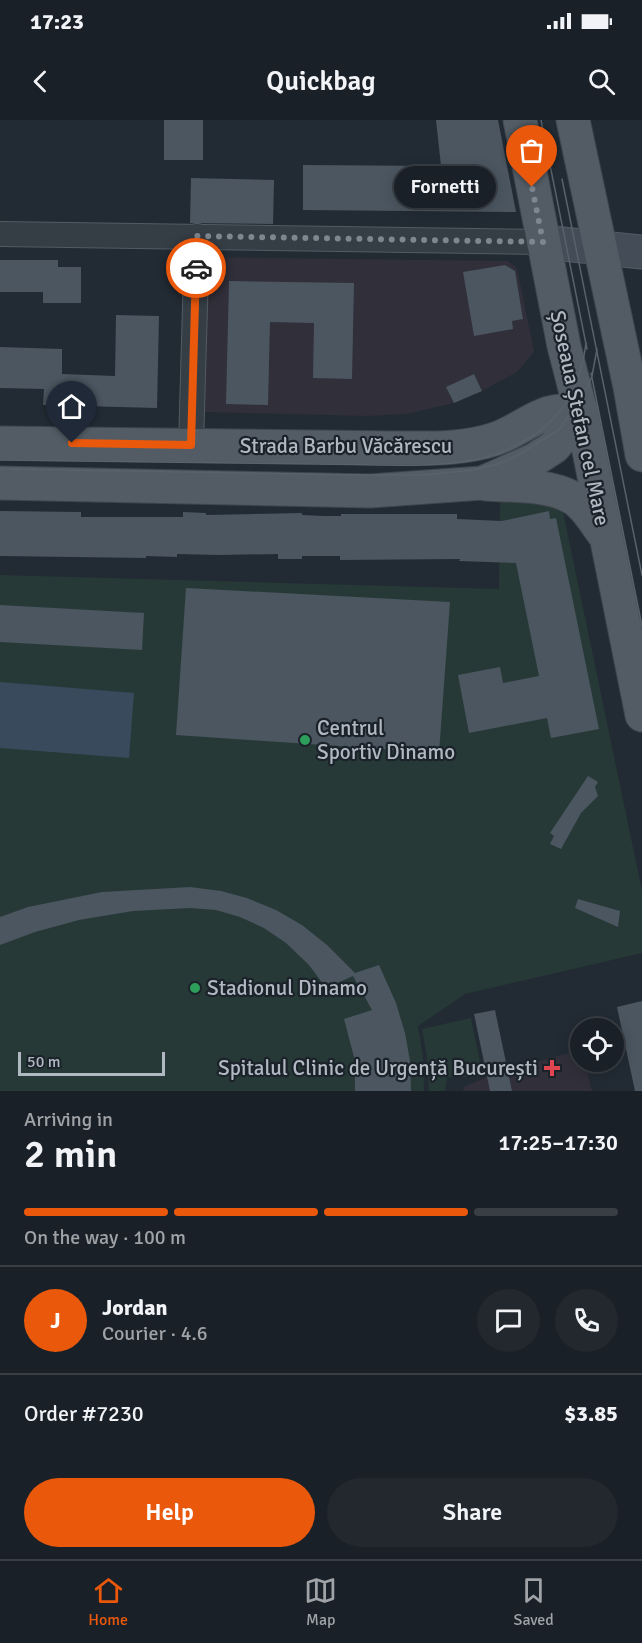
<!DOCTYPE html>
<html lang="en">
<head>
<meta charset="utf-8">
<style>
  body { margin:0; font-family:Signika,sans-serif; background:#23282f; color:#f1f3f6; height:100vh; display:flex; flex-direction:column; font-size:22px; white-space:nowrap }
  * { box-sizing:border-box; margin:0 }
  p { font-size:20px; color:#9fa3a7 }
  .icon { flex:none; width:33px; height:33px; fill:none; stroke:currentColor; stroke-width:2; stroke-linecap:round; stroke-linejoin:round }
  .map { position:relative; height:971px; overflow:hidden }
  .side { display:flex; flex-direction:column; background:#1a2027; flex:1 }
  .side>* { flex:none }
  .tools { position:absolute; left:570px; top:898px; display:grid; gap:12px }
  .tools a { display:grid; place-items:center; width:54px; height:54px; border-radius:50%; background:#1a2027; box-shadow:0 3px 15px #0003,0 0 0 2px #383e44; font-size:30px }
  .scale { position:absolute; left:18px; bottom:15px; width:147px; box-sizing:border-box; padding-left:6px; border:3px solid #b0b8c2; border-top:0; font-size:16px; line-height:21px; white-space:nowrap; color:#b0b8c2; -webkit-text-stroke:4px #1b222a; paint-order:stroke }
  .pin { position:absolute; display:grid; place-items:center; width:51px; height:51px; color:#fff; margin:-62px -26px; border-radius:50% 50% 50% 0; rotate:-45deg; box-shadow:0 0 6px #0007 }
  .pin .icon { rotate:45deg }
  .courier { position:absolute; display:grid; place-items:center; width:60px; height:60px; margin:-30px; border:4px solid #ea580c; border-radius:50%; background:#fff; color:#222; box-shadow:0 2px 8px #0007 }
  .bubble { position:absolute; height:42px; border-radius:21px; background:#1a2027; box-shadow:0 3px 15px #0003,0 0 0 2px #383e44; font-size:20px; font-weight:600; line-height:42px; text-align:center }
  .overview em { font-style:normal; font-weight:600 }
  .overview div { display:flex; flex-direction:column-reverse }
  .overview { display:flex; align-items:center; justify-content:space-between; height:102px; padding:0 24px }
  h1 { font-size:39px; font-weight:600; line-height:45px }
  .bar { display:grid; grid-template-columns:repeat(4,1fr); gap:9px 6px; align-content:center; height:72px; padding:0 24px }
  .bar i { height:8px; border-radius:4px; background:#383e44 }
  .bar .selected { background:#ea580c }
  .bar p { grid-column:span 4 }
  .line { display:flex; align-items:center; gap:15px; padding:0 24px; border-top:2px solid #383e44 }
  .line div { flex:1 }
  .round { display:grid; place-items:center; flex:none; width:63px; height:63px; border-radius:32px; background:#23282f }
  .cta { display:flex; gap:12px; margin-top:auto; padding:12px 24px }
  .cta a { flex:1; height:69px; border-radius:36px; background:#ea580c; color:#fff; font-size:24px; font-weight:600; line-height:69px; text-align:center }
  .cta a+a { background:#23282f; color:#f1f3f6 }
  .status { display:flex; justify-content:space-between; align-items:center; height:42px; padding:0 30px; background:#1a2027; direction:ltr }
  .status svg { height:16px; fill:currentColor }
  header { display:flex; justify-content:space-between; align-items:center; height:78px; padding:0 24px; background:#1a2027; font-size:27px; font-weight:600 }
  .dock { display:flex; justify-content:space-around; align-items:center; height:84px; border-top:2px solid #383e44; background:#1a2027; font-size:16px; color:#9fa3a7 }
  .dock a { display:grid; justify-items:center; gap:3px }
  .dock .selected { color:#ea580c }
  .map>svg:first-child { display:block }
</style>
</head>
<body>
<div class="status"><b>17:23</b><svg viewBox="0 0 49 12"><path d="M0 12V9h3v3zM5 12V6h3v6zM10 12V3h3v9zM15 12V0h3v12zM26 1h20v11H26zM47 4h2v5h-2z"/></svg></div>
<header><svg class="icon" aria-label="back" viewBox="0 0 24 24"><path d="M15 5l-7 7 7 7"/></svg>Quickbag<svg class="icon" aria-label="search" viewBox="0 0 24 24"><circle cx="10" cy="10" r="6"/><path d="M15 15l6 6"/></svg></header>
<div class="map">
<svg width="642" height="971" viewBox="0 0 642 971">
  <rect width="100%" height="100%" fill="#222b34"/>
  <g fill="#302f3a">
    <path d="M206 137 508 141 517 148 534 232 517 252 482 271 474 254 447 267 454 283 406 294 368 296 202 292Z"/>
    <path d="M580 930V942H585L592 971H463L464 967 496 953Z"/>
  </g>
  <g fill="#273937">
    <path d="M500 380H546L563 392 642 771V833L465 874 418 906 423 937 424 971H0V455L499 469Z"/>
    <path d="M471 898 483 957H447L445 971H429L427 936 422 909Z"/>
  </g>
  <path fill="#394a5c" d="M0 562 134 573 129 638 0 628Z"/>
  <g fill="#4b5660">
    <rect x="164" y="0" width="39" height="40"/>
    <path d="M436 0H498L516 92 303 90V45L441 46Z"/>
    <path d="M191 58 274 60 273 104 190 103Z"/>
    <path d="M0 140H58V147H81V183H43V172H0Z"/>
    <path d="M505 145 515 151 523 199 512 201 513 209 474 216 463 152Z"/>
    <path d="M229 161 354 163 352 259 313 258 314 203 270 202 268 285 226 284Z"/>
    <path d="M116 195 159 196 157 288 43 285 44 269 0 268V227L62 229V254L115 256Z"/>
    <path d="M474 254 482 271 454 283 446 267Z"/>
    <path d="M0 391 81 392V397H183V392L206 393V395L302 393V395L324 396H341V394H457V399L502 401 549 391 550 399 556 398 599 609 551 618 547 598 469 613 458 555 500 547 503 563 539 556 516 443 459 441 460 439 340 440V436H302V439H278V434L219 435 177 434V437L146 436V438L0 436Z"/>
    <path d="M186 468 450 482 439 633 176 615Z"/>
    <path d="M0 485 144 493 142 530 0 522Z"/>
    <path d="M588 656 598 662 595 667 598 676 581 693 561 729 550 724 554 716 550 713Z"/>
    <path d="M190 767 221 771 247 778 276 790 302 805 327 825 355 853 379 845 396 883 405 913 410 941 411 971H355V941L344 899 372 890 353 856 326 868 309 845 286 823 264 808 240 797 216 790 190 788 133 791 79 800 35 812 0 825V797L28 787 102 772Z"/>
    <path d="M578 779 620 791 618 807 575 788Z"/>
    <path d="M642 881V971H635L617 887Z"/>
    <path d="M495 890 512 971H490L474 894Z"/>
  </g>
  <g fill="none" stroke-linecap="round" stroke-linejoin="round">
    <g stroke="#535b63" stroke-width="26">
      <g id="street">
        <path d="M0 114 543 122"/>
        <path d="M191 325 197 116"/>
      </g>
    </g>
    <g stroke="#535b63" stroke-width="35">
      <path id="secondary" d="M543 122 642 132"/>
    </g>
    <g stroke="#3f464f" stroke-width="35">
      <g id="primary">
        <path d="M520 0 564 226 582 296 642 595"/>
        <path d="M573 0 630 267 642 335"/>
        <path d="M0 323 394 328C427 328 462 330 495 319 514 313 530 299 549 293 559 290 570 290 581 290"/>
        <path d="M0 363 370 371 482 363 534 340 554 327 576 301 581 290"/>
        <path d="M486 364C513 366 547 364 571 377 585 384 594 401 603 413"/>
      </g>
    </g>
    <use href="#street" stroke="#353d45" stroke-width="24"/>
    <use href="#secondary" stroke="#444d57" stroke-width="33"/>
    <use href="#primary" stroke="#535c65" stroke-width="33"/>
    <g stroke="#58616c" stroke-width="1.5">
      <path d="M541 0 587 229"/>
      <path d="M562 59 642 455"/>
      <path d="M591 253 642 506"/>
      <path d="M0 340C106 341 212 342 318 344 369 344 452 351 499 333 552 312 579 280 586 223"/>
      <path d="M0 349 362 355H424L474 350 498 344 517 336 560 309 588 266 592 256 597 229"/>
    </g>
  </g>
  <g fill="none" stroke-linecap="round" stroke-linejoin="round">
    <path stroke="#7e8790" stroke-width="6" stroke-dasharray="0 10.8" d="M196 148 197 116 543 122 532 67"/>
    <path stroke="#ea580c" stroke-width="8" d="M72 323 191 325 196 148"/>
  </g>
  <g fill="#2e9e5b" stroke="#1b222a" stroke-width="2">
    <circle cx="305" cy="620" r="6"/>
    <circle cx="195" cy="868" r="6"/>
  </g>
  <path fill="#e0444e" stroke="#1b222a" stroke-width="2" d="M549 939h6v6h6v6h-6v6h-6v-6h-6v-6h6z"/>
  <g text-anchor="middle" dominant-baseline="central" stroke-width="4.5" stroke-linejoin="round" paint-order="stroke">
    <g font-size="21" fill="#b0b8c2" stroke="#1b222a">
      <text transform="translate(580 298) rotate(78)">Șoseaua Ștefan cel Mare</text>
      <text x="346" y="326">Strada Barbu Văcărescu</text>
    </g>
    <g font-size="21" fill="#b0b8c2" stroke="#1b222a" text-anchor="start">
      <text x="317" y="608">Centrul<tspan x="317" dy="24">Sportiv Dinamo</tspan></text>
      <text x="207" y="868">Stadionul Dinamo</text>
      <text x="538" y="948" text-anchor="end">Spitalul Clinic de Urgență București</text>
    </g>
  </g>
</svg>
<div class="tools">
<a><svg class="icon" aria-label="locate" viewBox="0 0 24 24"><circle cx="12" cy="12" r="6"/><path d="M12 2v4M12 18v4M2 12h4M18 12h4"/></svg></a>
</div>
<div class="scale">50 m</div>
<div class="pin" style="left:532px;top:67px;background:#ea580c"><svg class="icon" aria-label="bag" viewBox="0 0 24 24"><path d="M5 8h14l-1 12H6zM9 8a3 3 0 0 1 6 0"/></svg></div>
<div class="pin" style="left:72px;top:323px;background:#1f2937"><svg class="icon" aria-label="home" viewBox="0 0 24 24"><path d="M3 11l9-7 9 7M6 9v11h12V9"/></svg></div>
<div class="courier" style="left:196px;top:148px"><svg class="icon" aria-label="car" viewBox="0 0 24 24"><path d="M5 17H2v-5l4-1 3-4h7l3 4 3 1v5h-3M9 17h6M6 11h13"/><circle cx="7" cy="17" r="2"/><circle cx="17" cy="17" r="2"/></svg></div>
<div class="bubble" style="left:394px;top:46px;width:102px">Fornetti</div>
</div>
<section class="side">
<div class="overview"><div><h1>2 min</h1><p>Arriving in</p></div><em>17:25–17:30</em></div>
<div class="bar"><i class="selected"></i><i class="selected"></i><i class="selected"></i><i></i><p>On the way · 100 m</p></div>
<div class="line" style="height:108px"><b class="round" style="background:#ea580c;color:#fff">J</b><div><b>Jordan</b><p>Courier · 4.6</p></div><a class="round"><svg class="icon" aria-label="chat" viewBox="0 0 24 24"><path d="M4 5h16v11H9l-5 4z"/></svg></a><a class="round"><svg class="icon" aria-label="phone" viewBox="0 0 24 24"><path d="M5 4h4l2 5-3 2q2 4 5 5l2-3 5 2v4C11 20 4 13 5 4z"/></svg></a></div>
<div class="line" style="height:78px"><div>Order #7230</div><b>$3.85</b></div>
<div class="cta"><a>Help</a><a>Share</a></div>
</section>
<nav class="dock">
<a class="selected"><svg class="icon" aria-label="home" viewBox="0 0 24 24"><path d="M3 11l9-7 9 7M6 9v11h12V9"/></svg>Home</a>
<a><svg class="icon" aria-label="map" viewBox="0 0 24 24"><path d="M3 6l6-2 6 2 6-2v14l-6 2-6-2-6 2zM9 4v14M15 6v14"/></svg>Map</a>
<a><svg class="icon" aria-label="saved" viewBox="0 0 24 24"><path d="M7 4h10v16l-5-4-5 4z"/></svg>Saved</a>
</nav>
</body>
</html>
